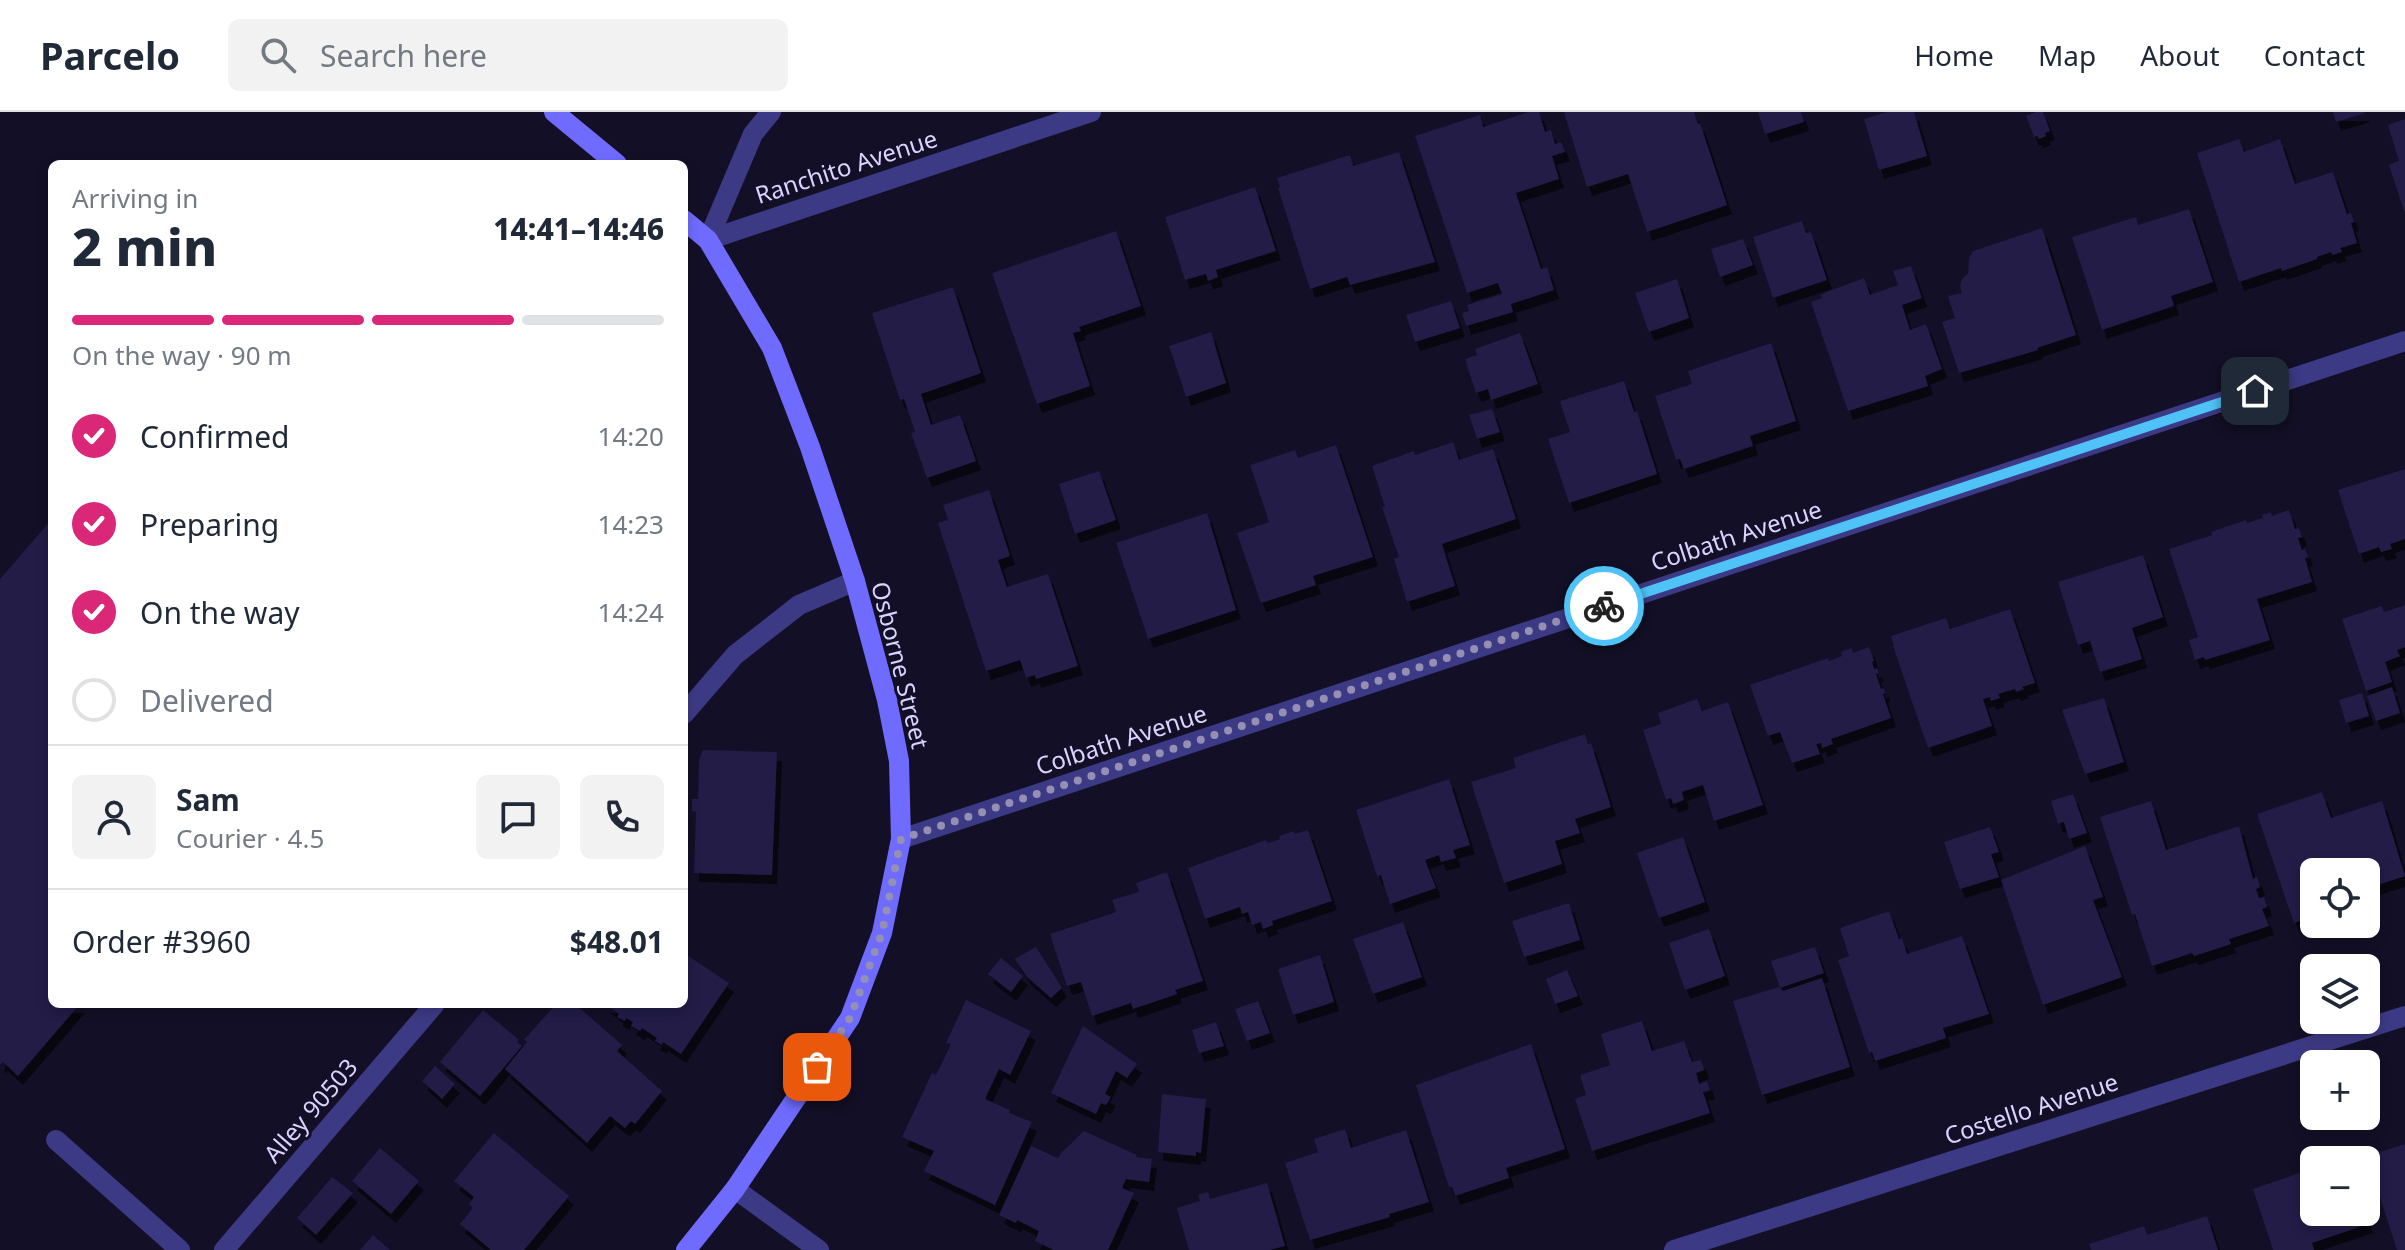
<!DOCTYPE html>
<html lang="en">
<head>
<meta charset="utf-8">
<style>
  body { margin:0; font-family:"Noto Sans",sans-serif; background:#f2f2f3; color:#1f2937; height:100vh; display:flex; flex-direction:column; font-size:30px; white-space:nowrap }
  * { box-sizing:border-box; margin:0 }
  p { font-size:26px; color:#747a83 }
  .icon { flex:none; width:44px; height:44px; fill:none; stroke:currentColor; stroke-width:2; stroke-linecap:round; stroke-linejoin:round }
  .map { position:relative; flex:1; overflow:hidden }
  .drawer { position:absolute; left:48px; top:48px; width:640px; height:848px; display:flex; flex-direction:column; background:#fff; border-radius:12px; box-shadow:0 4px 12px #0003 }
  .drawer>* { flex:none }
  .controls { position:absolute; left:2300px; top:746px; display:grid; gap:16px }
  .controls a { display:grid; place-items:center; width:80px; height:80px; border-radius:12px; background:#fff; box-shadow:0 4px 12px #0003; font-size:40px }
  .pin { position:absolute; display:grid; place-items:center; width:68px; height:68px; color:#fff; margin:-34px; border-radius:16px; box-shadow:0 4px 12px #0006 }
  .courier { position:absolute; display:grid; place-items:center; width:80px; height:80px; margin:-40px; border:6px solid #4fc3f7; border-radius:50%; background:#fff; color:#222; box-shadow:0 2px 10px #0007 }
  .head em { font-style:normal; font-weight:800 }
  .head div { display:flex; flex-direction:column-reverse }
  .head { display:flex; align-items:center; justify-content:space-between; height:136px; padding:0 24px }
  h1 { font-size:52px; font-weight:800; line-height:60px }
  .bar { display:grid; grid-template-columns:repeat(4,1fr); gap:12px 8px; align-content:center; height:96px; padding:0 24px }
  .bar i { height:10px; border-radius:6px; background:#e0e1e3 }
  .bar .current { background:#db2777 }
  .bar p { grid-column:span 4 }
  .line { display:flex; align-items:center; gap:20px; padding:0 24px; border-top:2px solid #e0e1e3 }
  .line div { flex:1 }
  .round { display:grid; place-items:center; flex:none; width:84px; height:84px; border-radius:12px; background:#f2f2f3 }
  ol { padding:0 24px; list-style:none }
  li { display:flex; align-items:center; gap:24px; height:88px }
  li p { margin-inline-start:auto }
  li .icon { padding:8px; border-radius:50%; background:#db2777; color:#fff; stroke-width:4 }
  li:last-child { color:#747a83 }
  li i { width:44px; height:44px; border:4px solid #e0e1e3; border-radius:50% }
  header { display:flex; align-items:center; gap:48px; box-sizing:border-box; height:112px; padding:0 40px; background:#fff; border-bottom:2px solid #e0e1e3 }
  header strong { font-size:38px }
  nav { display:flex; gap:44px; margin-inline-start:auto; font-size:28px }
  .search { width:560px; height:72px; background:#f2f2f3; display:flex; align-items:center; gap:20px; box-sizing:border-box; padding:0 28px; border-radius:12px; color:#747a83; font-size:30px }
  .map>svg:first-child { display:block }
</style>
</head>
<body>
<header>
<strong>Parcelo</strong>
<div class="search"><svg class="icon" aria-label="search" viewBox="0 0 24 24"><circle cx="10" cy="10" r="6"/><path d="M15 15l6 6"/></svg>Search here</div>
<nav><a>Home</a><a>Map</a><a>About</a><a>Contact</a></nav>
</header>
<div class="map">
<svg width="2405" height="1138" viewBox="0 0 2405 1138">
  <defs>
    <filter id="shadow"><feDropShadow dx="5" dy="9" stdDeviation="0" flood-color="#0009"/></filter>
  </defs>
  <rect width="100%" height="100%" fill="#130f26"/>
  <g fill="#241b47" filter="url(#shadow)">
    <path d="M1528 0H1539L1545 20 1551 18 1555 32 1561 30 1565 40 1552 44 1559 67 1516 81 1541 157 1547 155 1554 178 1511 192 1513 200 1466 214 1462 201 1469 199 1467 193 1502 182 1498 171 1467 181 1415 24 1480 3 1483 15Z"/>
    <path d="M1564 0H1694L1698 12 1700 11 1727 93 1647 120 1628 62 1587 75Z"/>
    <path d="M1758 0H1801L1804 10 1765 22Z"/>
    <path d="M1887 0H1914L1927 44 1879 58 1864 7Z"/>
    <path d="M2036 0H2043L2050 19 2045 21 2046 24 2039 27 2037 24 2034 25 2026 4Z"/>
    <path d="M2333 0H2364L2365 1 2336 10Z"/>
    <path d="M2405 7V99H2404L2389 53 2399 49 2388 13Z"/>
    <path d="M2239 27 2244 40 2280 27 2295 72 2333 60 2347 102 2351 101 2354 110 2351 111 2357 131 2340 136 2342 140 2332 143 2331 140 2317 145V147L2282 159 2281 156 2239 170 2197 41Z"/>
    <path d="M1399 40 1435 150 1350 173 1347 165 1310 177 1278 76 1280 75 1277 66 1350 43 1353 54Z"/>
    <path d="M1255 75 1276 139 1216 158 1218 165 1208 169 1206 162 1185 168 1165 105Z"/>
    <path d="M2189 97 2213 170 2171 184 2174 194 2102 218 2072 125 2136 105 2138 113Z"/>
    <path d="M1802 109 1806 121 1811 120 1827 168 1773 186 1753 125Z"/>
    <path d="M2042 116 2076 223 2037 236 2038 238 1959 261 1942 210 1955 206 1948 184 1962 181 1960 174 1962 167 1968 161 1969 146 1973 139Z"/>
    <path d="M1116 119 1141 194 1079 215 1081 219 1073 221 1090 274 1037 292 992 161Z"/>
    <path d="M1743 127 1753 153 1720 165 1711 137Z"/>
    <path d="M1911 154 1922 186 1902 193 1910 218 1926 212 1942 257 1925 264 1928 274 1848 299 1811 190 1822 186 1821 183 1829 179 1864 166 1870 183 1898 173 1893 159Z"/>
    <path d="M1677 167 1689 206 1649 220 1635 181Z"/>
    <path d="M953 175 981 261 921 282 931 313 960 303 976 349 927 366 911 321 915 320 904 287 900 288 872 201Z"/>
    <path d="M1451 189 1460 216 1415 230 1406 203Z"/>
    <path d="M1211 220 1226 271 1186 285 1169 234Z"/>
    <path d="M1520 221 1538 272 1491 288 1488 277 1476 281 1465 247 1477 243 1475 237Z"/>
    <path d="M1771 231 1796 309 1750 324 1753 334 1684 357 1680 347 1676 348 1655 284 1692 272 1688 259Z"/>
    <path d="M1624 269 1634 300 1637 299 1657 362 1569 391 1548 327 1570 320 1560 289Z"/>
    <path d="M1492 297 1500 320 1477 327 1469 303Z"/>
    <path d="M1453 330 1459 348 1493 337 1516 407 1442 432 1455 474 1407 490 1394 447 1399 445 1382 395H1385L1372 354 1414 339 1415 343Z"/>
    <path d="M1336 333 1373 445 1313 464 1316 473 1261 491 1237 421 1269 410 1250 353 1295 338 1298 346Z"/>
    <path d="M2405 357V427L2390 432 2392 437 2381 440 2379 435 2359 442 2338 378Z"/>
    <path d="M1099 359 1116 408 1075 422 1059 372Z"/>
    <path d="M989 378 1010 444 998 448 1007 475 1048 462 1078 554 1036 567 1035 563 1026 566 1020 548 986 559 938 411 948 408 943 393Z"/>
    <path d="M2289 398 2295 417 2299 416 2302 425 2298 426 2302 438 2305 437 2308 445 2305 446 2312 470 2257 487 2270 528 2205 548 2204 545 2195 548 2189 528 2198 525 2169 437 2212 423 2211 420 2246 408 2247 411 2263 406 2262 403 2271 400 2272 404Z"/>
    <path d="M1207 401 1236 498 1148 527 1116 431Z"/>
    <path d="M52 407V892H80L18 964 3 950 0 953V467Z"/>
    <path d="M2143 443 2163 505 2132 516 2142 547 2100 560 2090 529 2078 533 2058 470Z"/>
    <path d="M2405 493V535L2397 538 2400 544 2385 550 2392 570 2366 579 2342 507 2382 494 2384 500Z"/>
    <path d="M2010 497 2035 571 2022 575 2024 577 2016 580 2015 577 1998 582 2000 586 1991 589 1990 585 1983 587 1992 614 1928 636 1893 534H1894L1891 524 1946 506 1950 517Z"/>
    <path d="M1869 535 1874 549 1872 550 1874 557 1877 556 1879 561 1876 562 1881 577 1884 576 1885 581 1883 582 1891 606 1831 627 1833 632 1822 636 1821 631 1816 632 1820 642 1792 651 1780 620 1768 624 1750 573 1828 546 1829 549 1842 544 1841 540 1852 536 1853 541Z"/>
    <path d="M2392 575 2400 601 2376 609 2367 584Z"/>
    <path d="M2362 581 2369 604 2346 611 2339 588Z"/>
    <path d="M2104 586 2124 650 2085 662 2062 598Z"/>
    <path d="M1697 587 1702 599 1728 590 1763 693 1714 709 1703 673 1682 680 1684 688 1673 692 1671 686 1666 688 1643 618 1661 612 1658 601Z"/>
    <path d="M1585 622 1588 632 1591 631 1611 695 1575 707 1580 721 1555 729 1562 752 1504 771 1471 670 1516 656 1513 646Z"/>
    <path d="M703 638 777 640 772 763 694 761 696 700 692 699V687H698L699 648Z"/>
    <path d="M1449 667 1470 733 1453 738 1456 746 1441 750 1439 743 1425 748 1436 776 1390 792 1381 763 1377 764 1356 698Z"/>
    <path d="M2322 680 2331 706 2382 689 2405 764 2366 777V760H2314V804L2294 811 2257 702Z"/>
    <path d="M2073 682 2087 721 2069 727 2064 710 2058 712 2051 689Z"/>
    <path d="M2151 689 2166 738 2239 714 2253 767 2257 765 2260 775 2256 777 2259 786 2264 785 2267 795 2262 797 2269 814 2229 827 2231 832 2194 844 2192 841 2152 854 2135 802 2132 803 2100 705Z"/>
    <path d="M1990 715 1999 740 1991 742 1999 765 1960 777 1944 730Z"/>
    <path d="M1308 718 1332 789 1272 809 1273 813 1263 817 1261 810 1252 813 1248 800 1242 802 1240 795 1205 807 1188 756 1266 728 1268 731 1280 727 1279 724 1294 719 1295 722Z"/>
    <path d="M1683 725 1705 790 1659 806 1637 741Z"/>
    <path d="M2085 734 2103 785 2093 788 2122 865 2043 893 2001 768Z"/>
    <path d="M1167 760 1203 869 1175 878 1177 882 1133 897 1131 891 1092 904 1081 870 1067 874 1050 822 1116 800 1112 788 1139 780 1136 771Z"/>
    <path d="M1569 791 1580 828 1524 845 1512 809Z"/>
    <path d="M1889 799 1899 827 1902 826 1907 842 1962 824 1989 902 1943 916 1946 926 1875 949 1872 940 1869 941 1838 848 1849 844 1840 816Z"/>
    <path d="M1403 810 1422 865 1373 882 1353 827Z"/>
    <path d="M1709 817 1725 864 1685 878 1669 831Z"/>
    <path d="M1036 835 1062 876 1051 886 1027 865 1015 847Z"/>
    <path d="M1815 835 1824 861 1780 876 1771 849Z"/>
    <path d="M684 841 729 871 681 942 663 930 662 933 655 929 657 926 642 916 640 919 631 914 633 910 626 906 625 909 617 905 619 902 605 892H684Z"/>
    <path d="M1320 843 1334 890 1293 903 1278 857Z"/>
    <path d="M1001 846 1023 864 1011 880 988 862Z"/>
    <path d="M1567 858 1578 884 1555 892 1546 867Z"/>
    <path d="M1822 866 1850 955 1762 983 1733 889 1779 875 1783 879Z"/>
    <path d="M966 888 1031 919 1010 963 999 957 985 987 1010 998 1009 1001 1032 1010 995 1093 924 1059 934 1039 902 1025 932 961 936 963 951 932 946 931Z"/>
    <path d="M1258 889 1270 921 1247 929 1235 897Z"/>
    <path d="M556 892H575L622 933 617 939 662 979 635 1012 631 1009 625 1016 610 1004 587 1031 505 957 527 930 524 928Z"/>
    <path d="M483 898 519 928 517 930 522 934 480 984 440 950Z"/>
    <path d="M1642 909 1652 939 1684 929 1692 950 1701 948 1704 958 1696 961 1699 972 1707 969 1710 978 1703 980 1710 1001 1592 1039 1575 987 1586 983 1580 963 1610 953 1601 922Z"/>
    <path d="M1216 910 1224 934 1199 941 1192 918Z"/>
    <path d="M1083 914 1137 952 1127 966 1116 959 1105 982 1111 985 1106 993 1101 991 1096 1002 1051 981Z"/>
    <path d="M1531 932 1565 1037 1506 1056 1509 1066 1455 1084 1452 1075H1449L1416 973Z"/>
    <path d="M435 954 455 972 442 987 422 969Z"/>
    <path d="M1162 982 1206 987 1201 1041 1196 1040V1044L1158 1040Z"/>
    <path d="M1345 1017 1351 1036 1406 1018 1429 1090 1389 1102 1390 1105 1310 1128 1285 1051 1318 1040 1314 1027Z"/>
    <path d="M1084 1019 1137 1043 1136 1045 1152 1047 1149 1070 1126 1067 1122 1076 1134 1081 1108 1138H1054L1035 1129 1039 1119 1017 1108 1016 1111 999 1103 1031 1034 1058 1046 1061 1041Z"/>
    <path d="M494 1021 569 1084 524 1138H491L460 1112 473 1096 469 1092 474 1085 454 1069Z"/>
    <path d="M2405 1032V1138H2397L2367 1044Z"/>
    <path d="M380 1036 419 1069 391 1102 352 1069Z"/>
    <path d="M2314 1056V1100H2364L2368 1112 2312 1131 2314 1138H2273L2253 1077Z"/>
    <path d="M332 1065 353 1081 316 1123 297 1106Z"/>
    <path d="M1267 1071 1285 1134 1269 1138H1189L1177 1096 1200 1089 1198 1083 1208 1080 1210 1087Z"/>
    <path d="M2207 1104 2218 1138H2091L2089 1132 2144 1114 2147 1123Z"/>
    <path d="M373 1123 390 1138H360Z"/>
  </g>
  <g fill="none" stroke-linecap="round" stroke-linejoin="round">
    <g stroke="#3d3a85" stroke-width="20">
      <path d="M708 128 753 22 771 0"/>
      <path d="M684 602 735 543 799 493 855 469"/>
      <path d="M56 1028 180 1138"/>
      <path d="M224 1138 435 892"/>
    </g>
    <g stroke="#3d3a85" stroke-width="20">
      <path d="M708 128 1091 0"/>
      <path d="M901 727 2405 229"/>
      <path d="M735 1077 819 1138"/>
      <path d="M1674 1138 2405 904"/>
    </g>
    <g stroke="#6f6bff" stroke-width="20">
      <path d="M554 0 617 52"/>
      <path d="M684 108 708 128 772 236 810 335 855 469 887 588 899 649 901 727 882 821 850 906 735 1077 686 1138"/>
    </g>
  </g>
  <g fill="none" stroke-linecap="round" stroke-linejoin="round">
    <path stroke="#948fb3" stroke-width="8" stroke-dasharray="0 14.4" d="M817 955 850 906 871 850 882 821 901 727 1604 494"/>
    <path stroke="#4fc3f7" stroke-width="10" d="M1604 494 2255 279"/>
  </g>
  <g text-anchor="middle" dominant-baseline="central" stroke-width="6" stroke-linejoin="round" paint-order="stroke">
    <g font-size="24" fill="#d9d4ff" stroke="#130f26">
      <text transform="translate(846 54) rotate(-18)">Ranchito Avenue</text>
      <text transform="translate(1736 423) rotate(-18)">Colbath Avenue</text>
      <text transform="translate(901 553) rotate(76)">Osborne Street</text>
      <text transform="translate(1121 627) rotate(-18)">Colbath Avenue</text>
      <text transform="translate(2031 996) rotate(-18)">Costello Avenue</text>
      <text transform="translate(310 998) rotate(-49)">Alley 90503</text>
    </g>
  </g>
</svg>
<div class="controls">
<a><svg class="icon" aria-label="locate" viewBox="0 0 24 24"><circle cx="12" cy="12" r="6"/><path d="M12 2v4M12 18v4M2 12h4M18 12h4"/></svg></a>
<a><svg class="icon" aria-label="layers" viewBox="0 0 24 24"><path d="M12 4l9 5-9 5-9-5zM3 14l9 5 9-5"/></svg></a>
<a>+</a>
<a>−</a>
</div>
<div class="pin" style="left:817px;top:955px;background:#ea580c"><svg class="icon" aria-label="bag" viewBox="0 0 24 24"><path d="M5 8h14l-1 12H6zM9 8a3 3 0 0 1 6 0"/></svg></div>
<div class="pin" style="left:2255px;top:279px;background:#1f2937"><svg class="icon" aria-label="home" viewBox="0 0 24 24"><path d="M3 11l9-7 9 7M6 9v11h12V9"/></svg></div>
<div class="courier" style="left:1604px;top:494px"><svg class="icon" aria-label="bike" viewBox="0 0 24 24"><circle cx="6" cy="16" r="4"/><circle cx="18" cy="16" r="4"/><path d="M6 16l4-8h5l3 8M10 8l3 8H6M13 5h3"/></svg></div>
<section class="drawer">
<div class="head"><div><h1>2 min</h1><p>Arriving in</p></div><em>14:41–14:46</em></div>
<div class="bar"><i class="current"></i><i class="current"></i><i class="current"></i><i></i><p>On the way · 90 m</p></div>
<ol>
<li><svg class="icon" aria-label="check" viewBox="0 0 24 24"><path d="M5 12l5 5 9-10"/></svg>Confirmed<p>14:20</p></li>
<li><svg class="icon" aria-label="check" viewBox="0 0 24 24"><path d="M5 12l5 5 9-10"/></svg>Preparing<p>14:23</p></li>
<li><svg class="icon" aria-label="check" viewBox="0 0 24 24"><path d="M5 12l5 5 9-10"/></svg>On the way<p>14:24</p></li>
<li><i></i>Delivered</li>
</ol>
<div class="line" style="height:144px"><a class="round"><svg class="icon" aria-label="person" viewBox="0 0 24 24"><circle cx="12" cy="8" r="4"/><path d="M4 21q1-7 8-7t8 7"/></svg></a><div><b>Sam</b><p>Courier · 4.5</p></div><a class="round"><svg class="icon" aria-label="chat" viewBox="0 0 24 24"><path d="M4 5h16v11H9l-5 4z"/></svg></a><a class="round"><svg class="icon" aria-label="phone" viewBox="0 0 24 24"><path d="M5 4h4l2 5-3 2q2 4 5 5l2-3 5 2v4C11 20 4 13 5 4z"/></svg></a></div>
<div class="line" style="height:104px"><div>Order #3960</div><b>$48.01</b></div>
</section>
</div>
</body>
</html>
